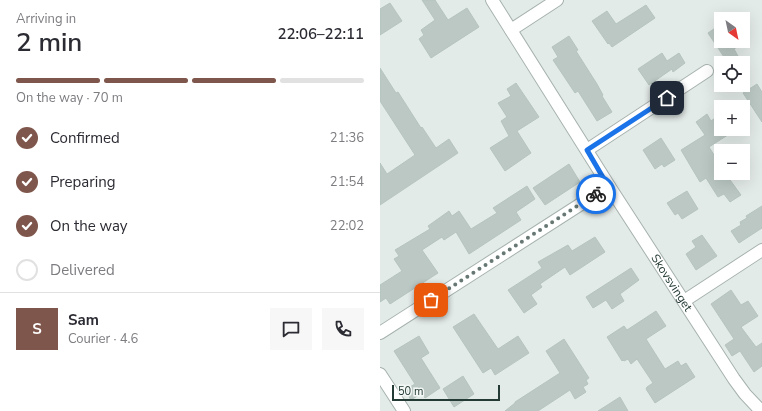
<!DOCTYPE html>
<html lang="en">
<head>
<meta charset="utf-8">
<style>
  body { margin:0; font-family:"Nunito Sans",sans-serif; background:#f7f7f7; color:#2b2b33; height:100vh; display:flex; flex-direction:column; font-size:15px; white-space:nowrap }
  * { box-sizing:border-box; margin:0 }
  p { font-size:13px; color:#7c7c81 }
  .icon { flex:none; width:22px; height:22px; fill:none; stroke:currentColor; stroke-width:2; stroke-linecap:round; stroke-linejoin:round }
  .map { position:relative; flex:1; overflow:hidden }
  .panel { display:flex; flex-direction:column; background:#fff; width:380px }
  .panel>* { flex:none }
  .needle { width:26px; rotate:147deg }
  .fabs { position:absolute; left:334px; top:12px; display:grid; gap:8px }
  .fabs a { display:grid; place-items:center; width:36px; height:36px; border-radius:0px; background:#fff; box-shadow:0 4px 16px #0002; font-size:20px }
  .scale { position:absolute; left:12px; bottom:10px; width:108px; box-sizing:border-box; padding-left:4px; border:2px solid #243a35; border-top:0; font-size:11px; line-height:14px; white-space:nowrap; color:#243a35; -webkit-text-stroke:3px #f3f8f6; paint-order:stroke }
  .pin { position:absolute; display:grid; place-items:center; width:34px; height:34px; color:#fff; margin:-17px; border-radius:8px; box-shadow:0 2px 6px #0006 }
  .courier { position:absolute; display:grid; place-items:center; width:40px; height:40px; margin:-20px; border:3px solid #1a73e8; border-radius:50%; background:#fff; color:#222; box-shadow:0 1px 5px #0007 }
  .headline em { font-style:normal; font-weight:600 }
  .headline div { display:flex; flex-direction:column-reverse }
  .headline { display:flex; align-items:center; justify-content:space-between; height:68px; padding:0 16px }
  h1 { font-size:26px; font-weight:600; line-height:30px }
  .bar { display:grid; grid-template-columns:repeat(4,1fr); gap:6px 4px; align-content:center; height:48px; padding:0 16px }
  .bar i { height:5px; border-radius:3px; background:#e1e1e2 }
  .bar .current { background:#7e564b }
  .bar p { grid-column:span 4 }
  .line { display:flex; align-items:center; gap:10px; padding:0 16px; border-top:1px solid #e1e1e2 }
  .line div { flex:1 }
  .round { display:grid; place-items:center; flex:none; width:42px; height:42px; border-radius:0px; background:#f7f7f7 }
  ol { padding:0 16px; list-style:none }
  li { display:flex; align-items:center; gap:12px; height:44px }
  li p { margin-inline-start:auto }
  li .icon { padding:4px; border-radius:50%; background:#7e564b; color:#fff; stroke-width:4 }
  li:last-child { color:#7c7c81 }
  li i { width:22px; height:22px; border:2px solid #e1e1e2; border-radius:50% }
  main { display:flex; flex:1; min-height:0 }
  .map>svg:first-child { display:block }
</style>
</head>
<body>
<main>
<section class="panel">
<div class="headline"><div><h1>2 min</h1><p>Arriving in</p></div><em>22:06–22:11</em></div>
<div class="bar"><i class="current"></i><i class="current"></i><i class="current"></i><i></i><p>On the way · 70 m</p></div>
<ol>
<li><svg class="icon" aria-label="check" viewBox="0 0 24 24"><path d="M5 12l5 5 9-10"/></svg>Confirmed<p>21:36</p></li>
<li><svg class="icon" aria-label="check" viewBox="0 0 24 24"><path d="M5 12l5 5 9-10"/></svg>Preparing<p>21:54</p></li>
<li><svg class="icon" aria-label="check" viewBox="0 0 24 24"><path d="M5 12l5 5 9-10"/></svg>On the way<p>22:02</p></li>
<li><i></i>Delivered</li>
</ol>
<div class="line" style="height:72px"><b class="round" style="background:#7e564b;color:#fff">S</b><div><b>Sam</b><p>Courier · 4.6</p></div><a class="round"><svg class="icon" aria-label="chat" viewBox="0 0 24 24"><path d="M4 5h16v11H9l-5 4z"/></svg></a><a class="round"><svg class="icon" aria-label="phone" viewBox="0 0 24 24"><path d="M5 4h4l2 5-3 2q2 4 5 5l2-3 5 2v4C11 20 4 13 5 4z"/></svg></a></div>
</section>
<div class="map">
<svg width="382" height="411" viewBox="0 0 382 411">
  <rect width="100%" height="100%" fill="#e3ebe8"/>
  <g fill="#bbc8c4" stroke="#b6c4bf">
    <path d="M42 0H55L68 20 87 8 99 27 51 58 39 39 44 35 41 30 55 20Z"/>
    <path d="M10 3 22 21 0 35V9Z"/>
    <path d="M266 5 275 18 232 47 229 43 228 44 212 21 227 11 236 24Z"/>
    <path d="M341 24V41H366L354 49 362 63H348L328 33Z"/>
    <path d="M189 36 198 50 196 51 217 84 223 95 222 96 232 112 217 121 198 91 195 93 173 60 178 57 172 47Z"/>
    <path d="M282 53 287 61 299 53 305 63 293 72 292 69 269 85 258 69Z"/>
    <path d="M0 68 16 93 18 92 41 128 42 127 56 148 69 139 78 153 0 205V163L7 174 35 155 0 101Z"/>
    <path d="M136 83 159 117 137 131 151 153 125 171 110 148 129 136 121 121 127 117 118 103 131 96 127 89Z"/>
    <path d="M377 84 382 92V122L363 93Z"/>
    <path d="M327 114 331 121 341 114V129H357L329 147 341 166V173H345L361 195 350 202 344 194 338 197 326 178 320 182 301 150 325 135 316 122Z"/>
    <path d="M281 138 295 160 284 167 282 164 275 169 263 150Z"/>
    <path d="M189 164 200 182 165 205 153 188Z"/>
    <path d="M147 186 155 199 136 212 141 220 89 254 76 232 64 240 62 237 42 250 58 273 10 304 6 298 0 302V285L22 271 14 259 19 256 15 250 50 229 48 226 69 211 72 216 79 211 91 229 117 213 113 208Z"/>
    <path d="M307 191 318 209 302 219 298 213 295 215 287 203Z"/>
    <path d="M382 206V228L359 243 351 231 361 225 360 222 367 218 366 216Z"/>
    <path d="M322 235 337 256 316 270 306 254 316 247 312 241Z"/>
    <path d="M215 237 225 252 190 275 185 267 160 284 162 287 151 295 157 304 144 313 128 290 162 268 158 262 188 245 192 251Z"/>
    <path d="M251 268 259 280 240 294 244 301 232 309 226 300 213 308 206 297Z"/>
    <path d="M351 290 361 305 368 301 378 316 361 327 376 347 382 343V366L374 372 360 351 352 356 345 345 354 339 331 304Z"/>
    <path d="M276 311 286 326 266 339 285 369 298 361 301 366 306 363 315 377 275 403 266 389 267 387 273 383 257 359 251 364 248 359 244 361 243 360 242 361 227 337 244 326 247 330Z"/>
    <path d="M94 314 118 349 138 336 149 353 115 375 111 368 103 373 73 327Z"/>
    <path d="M39 336 49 353 41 358 60 388 45 398 42 393 31 400 25 390 35 384 14 351Z"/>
    <path d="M184 339 209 378 206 380 208 384 203 387 206 392 195 399 190 390 158 411H125L135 403V402L180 373 166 351Z"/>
    <path d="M83 376 94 394 74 407 63 389Z"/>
    <path d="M240 397 248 411H218Z"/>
  </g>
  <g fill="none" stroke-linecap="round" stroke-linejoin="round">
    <g stroke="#a6b2af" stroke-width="14">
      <g id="street">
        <path id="s1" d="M112 0 229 186 354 379 365 394 381 411"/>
        <path d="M131 30 177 0"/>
        <path d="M207 150 327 71"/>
        <path d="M304 301 382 250"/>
        <path d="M0 333 229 186"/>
        <path d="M0 374 24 411"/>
      </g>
    </g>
    <use href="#street" stroke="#fff" stroke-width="12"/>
  </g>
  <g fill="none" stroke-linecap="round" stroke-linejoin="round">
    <path stroke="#677874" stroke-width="4" stroke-dasharray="0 7.2" d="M51 300 216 194"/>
    <path stroke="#1a73e8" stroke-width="5" d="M216 194 228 186 207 150 287 98"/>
  </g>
  <g text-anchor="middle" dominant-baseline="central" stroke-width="3" stroke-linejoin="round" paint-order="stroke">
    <g font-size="12" fill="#243a35" stroke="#f3f8f6">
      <text stroke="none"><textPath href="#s1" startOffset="335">Skovsvinget</textPath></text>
    </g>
  </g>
</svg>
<div class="fabs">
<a><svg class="needle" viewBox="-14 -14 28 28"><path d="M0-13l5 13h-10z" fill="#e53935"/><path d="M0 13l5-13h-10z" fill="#7c7c81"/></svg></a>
<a><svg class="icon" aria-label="locate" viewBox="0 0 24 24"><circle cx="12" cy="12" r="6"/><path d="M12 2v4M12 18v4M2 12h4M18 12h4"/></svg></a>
<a>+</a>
<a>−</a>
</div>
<div class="scale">50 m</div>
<div class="pin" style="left:51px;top:300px;background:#ea580c"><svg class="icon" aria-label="bag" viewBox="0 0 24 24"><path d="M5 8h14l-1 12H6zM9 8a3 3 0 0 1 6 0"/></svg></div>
<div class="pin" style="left:287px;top:98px;background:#1f2937"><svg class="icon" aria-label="home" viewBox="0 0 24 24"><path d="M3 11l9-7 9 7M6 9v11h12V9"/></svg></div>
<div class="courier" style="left:216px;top:194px"><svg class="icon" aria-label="bike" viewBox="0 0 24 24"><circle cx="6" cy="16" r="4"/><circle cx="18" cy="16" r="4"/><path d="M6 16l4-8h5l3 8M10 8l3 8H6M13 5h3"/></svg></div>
</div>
</main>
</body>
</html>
